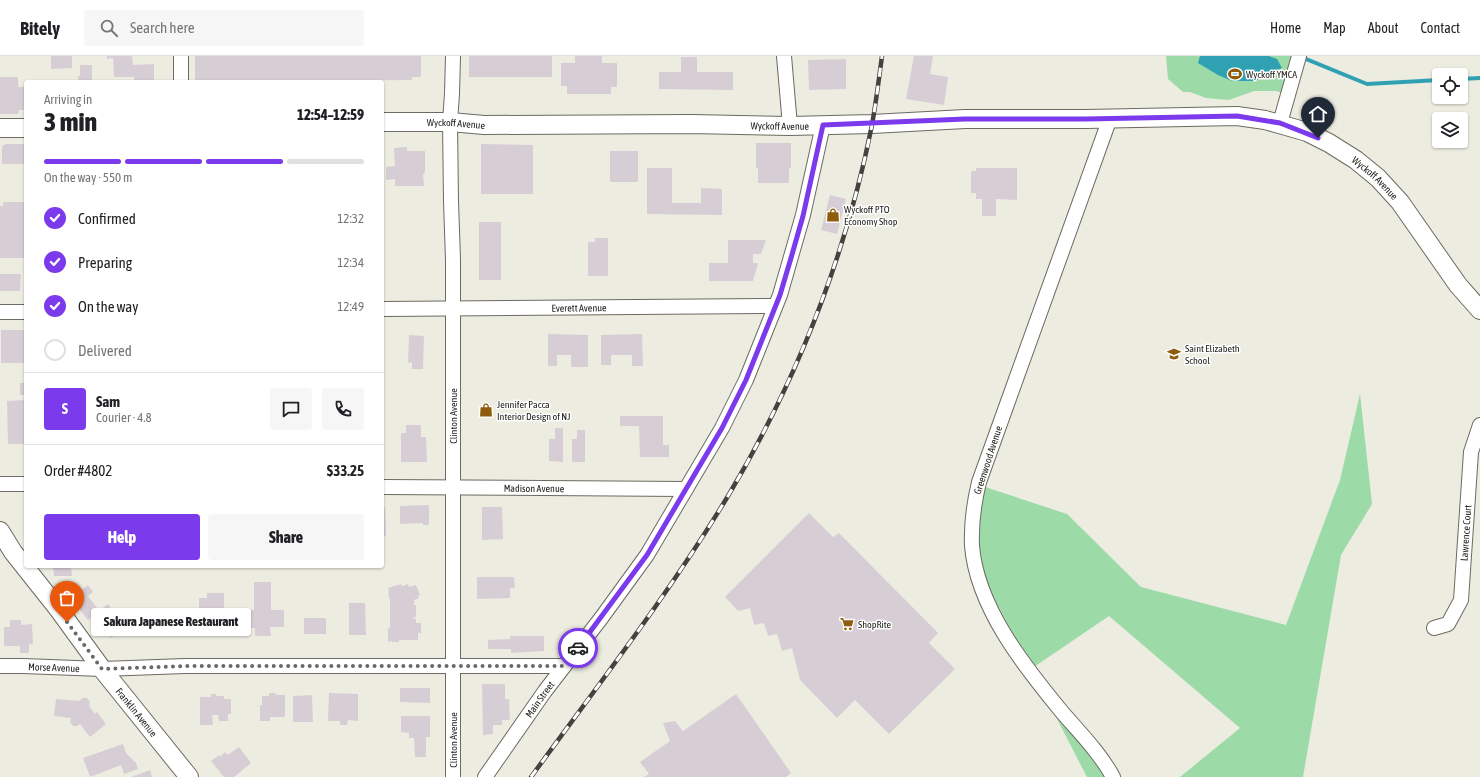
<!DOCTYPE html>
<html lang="en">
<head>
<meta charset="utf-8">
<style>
  body { margin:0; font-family:"Asap Condensed",sans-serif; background:#f6f6f6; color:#202124; height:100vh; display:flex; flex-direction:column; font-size:15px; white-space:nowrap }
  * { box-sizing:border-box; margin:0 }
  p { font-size:13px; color:#757577 }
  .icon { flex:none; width:22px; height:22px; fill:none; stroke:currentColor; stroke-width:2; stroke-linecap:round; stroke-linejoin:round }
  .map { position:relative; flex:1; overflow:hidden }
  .sheet { position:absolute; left:24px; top:24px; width:360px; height:488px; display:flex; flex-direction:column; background:#fff; border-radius:4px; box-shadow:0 1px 3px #0004 }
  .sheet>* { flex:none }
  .controls { position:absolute; left:1432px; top:12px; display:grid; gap:8px }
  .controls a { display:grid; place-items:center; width:36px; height:36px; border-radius:4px; background:#fff; box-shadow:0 1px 3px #0004; font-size:20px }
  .pin { position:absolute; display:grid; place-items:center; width:34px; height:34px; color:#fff; margin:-41px -17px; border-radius:50% 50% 50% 0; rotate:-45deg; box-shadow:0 0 4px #0007 }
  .pin .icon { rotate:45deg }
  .courier { position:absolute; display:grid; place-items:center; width:40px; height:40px; margin:-20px; border:3px solid #7c3aed; border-radius:50%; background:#fff; color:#222; box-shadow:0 1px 5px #0007 }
  .bubble { position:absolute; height:28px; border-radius:4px; background:#fff; box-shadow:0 1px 3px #0004; font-size:13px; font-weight:800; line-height:28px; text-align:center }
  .overview em { font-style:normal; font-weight:800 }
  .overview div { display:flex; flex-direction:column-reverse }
  .overview { display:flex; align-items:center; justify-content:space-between; height:68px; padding:0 20px }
  h1 { font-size:26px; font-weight:800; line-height:30px }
  .bar { display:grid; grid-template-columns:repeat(4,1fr); gap:6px 4px; align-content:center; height:48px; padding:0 20px }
  .bar i { height:5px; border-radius:3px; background:#e0e0e0 }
  .bar .current { background:#7c3aed }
  .bar p { grid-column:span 4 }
  .line { display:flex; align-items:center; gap:10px; padding:0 20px; border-top:1px solid #e0e0e0 }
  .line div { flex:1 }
  .round { display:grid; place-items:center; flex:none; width:42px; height:42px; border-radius:4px; background:#f6f6f6 }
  ol { padding:0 20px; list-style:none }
  li { display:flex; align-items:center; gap:12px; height:44px }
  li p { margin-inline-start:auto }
  li .icon { padding:4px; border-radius:50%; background:#7c3aed; color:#fff; stroke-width:4 }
  li:last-child { color:#757577 }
  li i { width:22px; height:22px; border:2px solid #e0e0e0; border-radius:50% }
  .primary-button { display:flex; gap:8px; margin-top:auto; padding:8px 20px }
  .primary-button a { flex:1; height:46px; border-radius:4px; background:#7c3aed; color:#fff; font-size:16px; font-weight:800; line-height:46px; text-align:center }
  .primary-button a+a { background:#f6f6f6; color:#202124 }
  header { display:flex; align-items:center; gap:24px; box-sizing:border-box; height:56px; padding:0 20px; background:#fff; border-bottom:1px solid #e0e0e0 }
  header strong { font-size:19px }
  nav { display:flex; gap:22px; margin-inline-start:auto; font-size:14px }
  .search { width:280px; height:36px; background:#f6f6f6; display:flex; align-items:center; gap:10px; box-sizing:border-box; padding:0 14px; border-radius:4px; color:#757577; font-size:15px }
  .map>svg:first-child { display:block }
</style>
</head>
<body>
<header>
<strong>Bitely</strong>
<div class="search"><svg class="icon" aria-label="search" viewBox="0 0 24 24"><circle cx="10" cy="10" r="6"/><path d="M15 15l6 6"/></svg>Search here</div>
<nav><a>Home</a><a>Map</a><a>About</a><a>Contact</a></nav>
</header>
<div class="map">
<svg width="1480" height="721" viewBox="0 0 1480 721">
  <rect width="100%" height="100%" fill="#edece1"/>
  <g fill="#9cdba8">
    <path d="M1166 0H1294L1285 38 1276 35H1254L1229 44 1206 42 1190 36H1183L1168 23Z"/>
    <path d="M1360 338 1372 448 1341 499 1303 721H1180L1240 672 1109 560 1031 613 975 505 979 429 1067 458 1141 531 1286 569 1340 424Z"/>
    <path d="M1039 628 1105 721H1087Z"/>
  </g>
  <path fill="#30a1b3" d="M1200 0H1269L1277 3 1282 12 1263 20 1255 25H1232L1218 19 1198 7Z"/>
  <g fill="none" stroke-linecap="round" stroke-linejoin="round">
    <g stroke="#30a1b3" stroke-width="4">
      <path d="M1301 1 1367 28 1439 24"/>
      <path d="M1461 23 1480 22"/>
    </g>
  </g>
  <g fill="#d7ced5">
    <path d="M51 0H72V12L51 13Z"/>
    <path d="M107 0H132L133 9 154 8V26H134V21H114L113 2 107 3Z"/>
    <path d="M195 0H421V21H412V24L195 26Z"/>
    <rect x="469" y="0" width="83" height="21"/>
    <path d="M575 0H602V7H617V31H611V38H567V30H561V7H575Z"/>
    <path d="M914 0H933L930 18 948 21 944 49 906 43Z"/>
    <path d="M681 1H697V16H733V34L659 33V16H681Z"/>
    <path d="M846 3V33L809 34 808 4Z"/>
    <path d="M80 9H92V24H95V26H78V20H80Z"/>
    <path d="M0 21H18V31H26V54H19L18 58H0Z"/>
    <path d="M756 87H791V112H789V127H758V112H756Z"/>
    <path d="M6 88H26V108H2V90Z"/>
    <path d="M481 88 533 89V138H481Z"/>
    <path d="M407 91V95H425V116L423 119 424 130H395V123L386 124V111L395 110 394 92Z"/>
    <rect x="610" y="95" width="28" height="31"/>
    <path d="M647 112H672V147H701V132L722 133V159L647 158Z"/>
    <path d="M976 112H1017V144L996 143V160H982V143H976V137H971V115H976Z"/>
    <path d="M830 139 846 143 837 178 821 174Z"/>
    <path d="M3 146H26V202H0V150H3Z"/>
    <rect x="479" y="166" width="22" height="58"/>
    <path d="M595 182H608V220H588V186H595Z"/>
    <path d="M728 184H766L761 198H753V207H758L753 225H709V207H728Z"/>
    <path d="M0 218H21L20 235H0Z"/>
    <rect x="1" y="274" width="23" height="33"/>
    <path d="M548 278 588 279V311H571V299H557V310H548Z"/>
    <path d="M642 278 643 310H632V299H611V309H601V279Z"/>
    <path d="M409 279 424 280 423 313H412V306L408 307Z"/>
    <rect x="20" y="327" width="6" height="12"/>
    <path d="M26 344V388H8L7 345Z"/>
    <path d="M620 360H663V389H669V401H640L639 370H620Z"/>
    <path d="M406 369H421V381H426L427 406H401V377H406Z"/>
    <path d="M555 372H563V406L549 405V383H555Z"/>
    <path d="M577 374H585V406H572V383H577Z"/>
    <path d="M429 449V469H423V467L400 468V450Z"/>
    <path d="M382 451H385L386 480H382Z"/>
    <path d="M482 451H502L503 483 482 484Z"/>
    <path d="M809 457 833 481 839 477 938 577 929 587 955 613 889 678 855 644 837 662 800 624 792 592 782 595 777 578 768 580 764 567 754 569 750 552 738 555 725 541Z"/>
    <path d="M53 510H71L72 520H54Z"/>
    <path d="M477 521H514L515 532H510V542L477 543Z"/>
    <path d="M254 526H271V554H284V571H270L271 580H255V572H239V554H254Z"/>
    <path d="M401 528 402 530 408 528 409 531 416 529 420 539 418 540 419 542 414 544V549H416V561L413 562V563H416V567H421V577H418V584H399V586H392V585L388 586V572H390V544L388 538 389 537 388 532Z"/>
    <path d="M88 529 93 536 88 540 99 555 108 548 125 571 111 582 94 560 88 564 75 547 78 546 74 540Z"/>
    <path d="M207 537H224V578H199V542H207Z"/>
    <path d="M349 547H365L366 579H349Z"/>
    <rect x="304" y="562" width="22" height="16"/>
    <path d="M10 564H21V569L32 568 33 588H29V597H20V590H4V571H10Z"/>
    <path d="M510 580H544V595L511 597V593H488V584L510 583Z"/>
    <path d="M482 628H505V643H509L510 664H502V669H493V678L483 679Z"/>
    <path d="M400 632H430V647L400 646Z"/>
    <path d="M269 637H275L276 639H285V661H270V665H260V649H262V640H269Z"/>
    <path d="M329 637 358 638V665L348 664 347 669H340V665H328Z"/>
    <path d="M211 638H216V640H224V643H231V658H228V665H219L218 659H212L213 669H200V641H211Z"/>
    <path d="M736 638 791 717 786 721H644L649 718 640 706 670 685 663 667 675 665 683 675Z"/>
    <path d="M312 639 313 666H293V640Z"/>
    <path d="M83 642H87L90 646 89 650 95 658 97 656 106 668 90 681 80 668 77 670H73L70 666 71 662 54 660 56 643 79 645Z"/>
    <path d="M401 660H430V681H426V701H415L414 682H409V677L401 676Z"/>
    <path d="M123 688 126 697 136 707 138 713 124 718 121 709 90 721 83 702Z"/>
    <path d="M239 691 251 707 234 721H224L211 705 219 699 220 701 225 696 228 699Z"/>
    <path d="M150 714 152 721H131Z"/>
  </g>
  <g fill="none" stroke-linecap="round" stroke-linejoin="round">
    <g stroke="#6c6a61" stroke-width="16">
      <g id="minor">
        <path d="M181 0V26"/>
        <path d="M453 0 452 38 450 66 451 145 453 204V721"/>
        <path d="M784 0 790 70"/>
        <path d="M1110 62 979 426C974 447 971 468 972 490 977 551 1024 610 1062 656 1080 677 1100 697 1113 721"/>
        <path d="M1280 67 1299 0"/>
        <path id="s1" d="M382 253 775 250"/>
        <path d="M0 256H26"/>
        <path d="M0 428H26"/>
        <path id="s2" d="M382 431 686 433"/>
        <path id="s3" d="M1434 572 1448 568 1461 544 1471 396 1480 369"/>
        <path id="s4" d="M0 610H23L102 613 185 610H564"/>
        <path id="s5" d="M485 721 545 635 602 561 647 499 722 372 746 324 780 239 803 159 823 69"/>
      </g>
    </g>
    <g stroke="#6c6a61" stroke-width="20">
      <g id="major">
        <path id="s6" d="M382 66H450L484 69 691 68 790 70 872 68 965 63H1086L1237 60 1265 64 1307 76 1329 87 1356 104 1378 122 1400 146 1458 229 1480 254"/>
        <path d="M0 72H26"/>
        <path id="s7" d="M0 475 13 496 59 554 102 613 189 721"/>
      </g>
    </g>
    <use href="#minor" stroke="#fff" stroke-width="14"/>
    <use href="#major" stroke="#fff" stroke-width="18"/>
    <g stroke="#43423e" stroke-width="4.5">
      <path id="rail" d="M531 721C598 629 669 538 728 440 796 326 846 199 872 69 876 46 879 23 882 0"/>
    </g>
    <use href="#rail" stroke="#fff" stroke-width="3" stroke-dasharray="9" stroke-linecap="butt"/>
  </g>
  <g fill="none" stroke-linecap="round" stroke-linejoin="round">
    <path stroke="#6a6964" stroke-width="4" stroke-dasharray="0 7.2" d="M67 566 102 613 185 610H564L578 592"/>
    <path stroke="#7c3aed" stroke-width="5" d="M578 592 647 499 722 372 746 324 780 239 791 202 803 160 823 69 965 63H1086L1237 60 1280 67 1318 82"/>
  </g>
  <defs>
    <g id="stadium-bare" transform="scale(1.08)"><path d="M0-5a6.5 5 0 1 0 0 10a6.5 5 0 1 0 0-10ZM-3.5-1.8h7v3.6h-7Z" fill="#8f5c0c" stroke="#fff" stroke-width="2.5" paint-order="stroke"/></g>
    <g id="shop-bare" transform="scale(1.08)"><path d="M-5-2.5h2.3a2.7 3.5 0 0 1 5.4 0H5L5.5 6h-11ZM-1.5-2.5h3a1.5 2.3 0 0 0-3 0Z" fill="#8f5c0c" stroke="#fff" stroke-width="2.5" paint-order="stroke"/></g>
    <g id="school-bare" transform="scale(1.08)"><path d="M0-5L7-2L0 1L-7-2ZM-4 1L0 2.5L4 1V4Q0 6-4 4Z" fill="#8f5c0c" stroke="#fff" stroke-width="2.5" paint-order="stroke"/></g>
    <g id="supermarket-bare" transform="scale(1.08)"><path d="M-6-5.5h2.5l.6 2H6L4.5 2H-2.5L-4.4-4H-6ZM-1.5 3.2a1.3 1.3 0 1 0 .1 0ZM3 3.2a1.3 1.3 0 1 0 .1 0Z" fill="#8f5c0c" stroke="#fff" stroke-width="2.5" paint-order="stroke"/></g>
  </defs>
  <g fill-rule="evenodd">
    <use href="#stadium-bare" x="1235" y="18"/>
    <use href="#shop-bare" x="833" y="159"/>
    <use href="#school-bare" x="1174" y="298"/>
    <use href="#shop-bare" x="486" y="354"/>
    <use href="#supermarket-bare" x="847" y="568"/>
  </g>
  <g text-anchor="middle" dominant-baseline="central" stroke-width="3" stroke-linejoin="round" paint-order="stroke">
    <g font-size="10" fill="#242320" stroke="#fff" text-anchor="start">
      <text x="1246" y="18">Wyckoff YMCA</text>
      <text x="844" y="153">Wyckoff PTO<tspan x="844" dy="12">Economy Shop</tspan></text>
      <text x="1185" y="292">Saint Elizabeth<tspan x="1185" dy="12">School</tspan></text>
      <text x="497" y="348">Jennifer Pacca<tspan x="497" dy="12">Interior Design of NJ</tspan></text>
      <text x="858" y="568">ShopRite</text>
    </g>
    <g font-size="10" fill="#242320" stroke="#fff">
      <text stroke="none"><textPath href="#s6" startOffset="74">Wyckoff Avenue</textPath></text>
      <text stroke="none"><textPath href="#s6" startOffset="398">Wyckoff Avenue</textPath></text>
      <text stroke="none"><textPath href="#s6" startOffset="1010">Wyckoff Avenue</textPath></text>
      <text stroke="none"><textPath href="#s1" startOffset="197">Everett Avenue</textPath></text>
      <text transform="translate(453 360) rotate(-90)">Clinton Avenue</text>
      <text transform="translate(988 404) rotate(-72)">Greenwood Avenue</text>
      <text stroke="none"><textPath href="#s2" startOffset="152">Madison Avenue</textPath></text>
      <text stroke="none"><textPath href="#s3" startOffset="109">Lawrence Court</textPath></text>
      <text stroke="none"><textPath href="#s4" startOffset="54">Morse Avenue</textPath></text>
      <text stroke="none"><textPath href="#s5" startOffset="95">Main Street</textPath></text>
      <text stroke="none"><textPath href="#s7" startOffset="227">Franklin Avenue</textPath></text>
      <text transform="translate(453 684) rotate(-90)">Clinton Avenue</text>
    </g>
  </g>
</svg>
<div class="controls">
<a><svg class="icon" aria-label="locate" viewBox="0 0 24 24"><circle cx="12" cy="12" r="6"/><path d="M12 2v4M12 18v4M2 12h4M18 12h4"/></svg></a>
<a><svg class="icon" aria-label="layers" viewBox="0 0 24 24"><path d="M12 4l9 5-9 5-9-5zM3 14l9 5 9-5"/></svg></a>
</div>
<div class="pin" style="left:67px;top:566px;background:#ea580c"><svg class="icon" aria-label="bag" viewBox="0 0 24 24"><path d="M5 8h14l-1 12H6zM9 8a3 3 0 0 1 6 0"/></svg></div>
<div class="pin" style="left:1318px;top:82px;background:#1f2937"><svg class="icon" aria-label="home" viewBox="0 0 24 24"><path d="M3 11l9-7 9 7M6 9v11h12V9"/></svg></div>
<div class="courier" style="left:578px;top:592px"><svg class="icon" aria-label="car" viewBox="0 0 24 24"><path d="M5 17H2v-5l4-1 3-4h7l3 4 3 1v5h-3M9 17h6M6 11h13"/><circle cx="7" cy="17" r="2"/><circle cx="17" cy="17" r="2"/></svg></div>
<div class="bubble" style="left:91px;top:552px;width:160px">Sakura Japanese Restaurant</div>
<section class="sheet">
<div class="overview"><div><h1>3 min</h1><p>Arriving in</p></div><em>12:54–12:59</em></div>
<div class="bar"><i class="current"></i><i class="current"></i><i class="current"></i><i></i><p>On the way · 550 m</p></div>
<ol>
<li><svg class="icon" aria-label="check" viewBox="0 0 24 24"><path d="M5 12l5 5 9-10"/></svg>Confirmed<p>12:32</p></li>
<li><svg class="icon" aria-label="check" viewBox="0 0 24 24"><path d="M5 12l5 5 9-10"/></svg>Preparing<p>12:34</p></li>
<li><svg class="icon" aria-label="check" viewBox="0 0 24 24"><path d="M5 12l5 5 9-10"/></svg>On the way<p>12:49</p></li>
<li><i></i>Delivered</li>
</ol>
<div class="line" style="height:72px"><b class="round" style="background:#7c3aed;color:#fff">S</b><div><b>Sam</b><p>Courier · 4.8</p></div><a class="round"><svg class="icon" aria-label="chat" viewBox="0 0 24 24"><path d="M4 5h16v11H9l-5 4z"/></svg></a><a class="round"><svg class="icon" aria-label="phone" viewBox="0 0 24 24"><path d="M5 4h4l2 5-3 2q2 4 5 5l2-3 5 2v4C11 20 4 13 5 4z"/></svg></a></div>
<div class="line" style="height:52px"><div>Order #4802</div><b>$33.25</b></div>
<div class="primary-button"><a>Help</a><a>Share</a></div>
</section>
</div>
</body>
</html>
